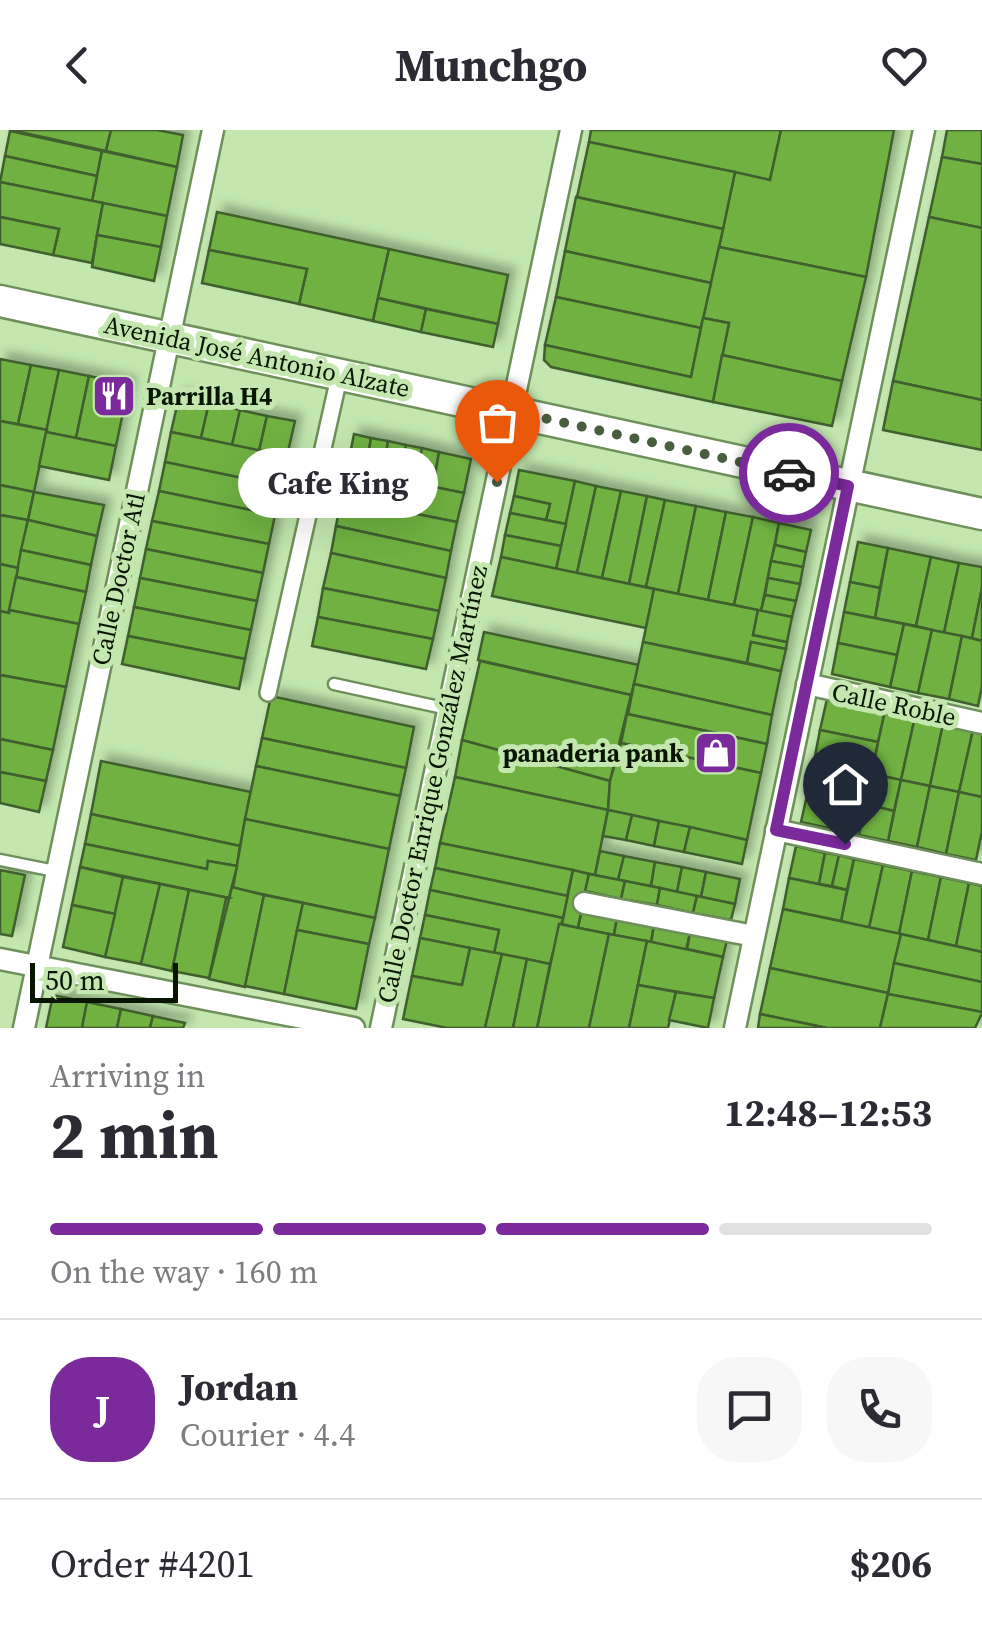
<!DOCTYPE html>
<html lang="en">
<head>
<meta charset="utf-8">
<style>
  body { margin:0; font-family:"Source Serif 4",serif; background:#f7f7f7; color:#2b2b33; height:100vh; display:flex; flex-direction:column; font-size:38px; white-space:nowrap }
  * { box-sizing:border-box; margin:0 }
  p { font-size:32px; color:#7c7c81 }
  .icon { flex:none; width:55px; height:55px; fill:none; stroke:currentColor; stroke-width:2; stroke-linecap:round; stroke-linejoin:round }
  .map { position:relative; height:898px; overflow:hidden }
  .drawer { display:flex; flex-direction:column; background:#fff; flex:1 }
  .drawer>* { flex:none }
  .scale { position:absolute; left:30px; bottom:25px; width:148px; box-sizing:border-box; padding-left:10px; border:5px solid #081503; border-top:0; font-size:28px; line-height:35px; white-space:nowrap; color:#081503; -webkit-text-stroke:8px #c3e7af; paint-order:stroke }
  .pin { position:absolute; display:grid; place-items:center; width:85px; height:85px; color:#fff; margin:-102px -42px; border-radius:50% 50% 50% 0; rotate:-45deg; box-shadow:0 0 10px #0007 }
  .pin .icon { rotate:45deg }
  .courier { position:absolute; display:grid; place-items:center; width:100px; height:100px; margin:-50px; border:8px solid #7b2a9b; border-radius:50%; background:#fff; color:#222; box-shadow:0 2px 12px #0007 }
  .bubble { position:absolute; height:70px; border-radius:35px; background:#fff; box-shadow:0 10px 40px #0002; font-size:32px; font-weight:700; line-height:70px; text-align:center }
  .summary em { font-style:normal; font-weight:700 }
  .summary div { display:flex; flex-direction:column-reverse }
  .summary { display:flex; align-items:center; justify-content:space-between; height:170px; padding:0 50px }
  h1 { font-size:65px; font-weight:700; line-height:75px }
  .bar { display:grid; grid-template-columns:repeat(4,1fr); gap:15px 10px; align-content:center; height:120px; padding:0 50px }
  .bar i { height:12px; border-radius:8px; background:#e1e1e2 }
  .bar .current { background:#7b2a9b }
  .bar p { grid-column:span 4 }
  .line { display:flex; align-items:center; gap:25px; padding:0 50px; border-top:2px solid #e1e1e2 }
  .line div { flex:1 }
  .round { display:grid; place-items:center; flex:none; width:105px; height:105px; border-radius:40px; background:#f7f7f7 }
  header { display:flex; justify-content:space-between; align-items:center; height:130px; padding:0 50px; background:#fff; font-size:45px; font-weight:700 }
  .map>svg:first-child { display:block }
</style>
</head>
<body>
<header><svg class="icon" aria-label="back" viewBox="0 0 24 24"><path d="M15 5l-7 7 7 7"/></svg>Munchgo<svg class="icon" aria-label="heart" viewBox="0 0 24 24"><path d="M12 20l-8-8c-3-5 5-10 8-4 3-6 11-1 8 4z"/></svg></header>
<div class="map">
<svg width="982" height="898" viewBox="0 0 982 898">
  <defs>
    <filter id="shadow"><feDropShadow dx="7" dy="-7" stdDeviation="5" flood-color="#0004"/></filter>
  </defs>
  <rect width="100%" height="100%" fill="#c3e7af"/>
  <g fill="#6fb142" stroke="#405f2d" stroke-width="2.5" filter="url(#shadow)">
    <path d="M11 0H111L106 21Z"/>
    <path d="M111 0H157L183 5 177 37 106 21Z"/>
    <path d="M591 0H781L770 50 589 12Z"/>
    <path d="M781 0H894L866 147 719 117 735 42 770 50Z"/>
    <path d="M947 0H982V34L942 27Z"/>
    <path d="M10 1 102 21 97 46 5 26Z"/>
    <path d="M589 12 735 42 723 99 577 67Z"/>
    <path d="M102 21 177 37 167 86 92 71Z"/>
    <path d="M5 26 97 46 92 71 0 52Z"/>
    <path d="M942 27 982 34V98L929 87Z"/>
    <path d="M0 52 103 73 92 133 53 125 59 99 0 87Z"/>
    <path d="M576 67 723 99 711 153 565 121Z"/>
    <path d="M103 73 167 86 161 117 97 105Z"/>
    <path d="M217 82 389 119 373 191 299 174 307 139 209 120Z"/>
    <path d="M0 87 59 99 53 125 0 114Z"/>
    <path d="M929 87 982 98V270L893 251Z"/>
    <path d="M97 105 161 117 154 151 92 137Z"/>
    <path d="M719 117 866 147 842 251 722 225 729 193 703 188Z"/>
    <path d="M389 119 508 145 498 194 378 168Z"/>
    <path d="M209 120 307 139 299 174 202 153Z"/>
    <path d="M565 121 711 153 701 198 556 167Z"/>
    <path d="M556 167 701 198 691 247 545 215Z"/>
    <path d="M378 168 426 179 421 202 373 191Z"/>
    <path d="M426 179 498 194 493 217 421 202Z"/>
    <path d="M703 188 729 193 713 272 551 237 544 230 545 215 691 247Z"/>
    <path d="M722 225 842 251 832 296 713 272Z"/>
    <path d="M0 229 31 235 18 294 0 291Z"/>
    <path d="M31 235 59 240 47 300 18 294Z"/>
    <path d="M59 240 89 246 76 308 46 302Z"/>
    <path d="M89 246 129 254 116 316 76 308Z"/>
    <path d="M893 251 982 270V320L883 300Z"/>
    <path d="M179 267 209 273 201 308 171 302Z"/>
    <path d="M209 273 240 280 232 315 201 308Z"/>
    <path d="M240 280 267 286 259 321 232 315Z"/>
    <path d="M267 286 295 291 287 326 259 321Z"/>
    <path d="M0 291 47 300 34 362 0 355Z"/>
    <path d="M46 302 116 316 109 350 39 336Z"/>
    <path d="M171 302 287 326 281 356 165 332Z"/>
    <path d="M354 304 371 308 365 343 347 339Z"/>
    <path d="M371 308 388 311 382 347 365 343Z"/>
    <path d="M388 311 406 315 399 350 382 347Z"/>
    <path d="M406 315 422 318 416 353 399 350Z"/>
    <path d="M422 318 439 322 433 357 416 353Z"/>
    <path d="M439 322 471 329 464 363 433 357Z"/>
    <path d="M165 332 281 356 275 385 159 361Z"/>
    <path d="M347 339 464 363 457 392 341 369Z"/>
    <path d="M519 340 575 351 566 394 546 390 550 374 514 366Z"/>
    <path d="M575 351 596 356 577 443 556 439Z"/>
    <path d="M0 355 34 362 28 390 0 385Z"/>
    <path d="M596 356 621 361 602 448 577 443Z"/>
    <path d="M159 361 275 385 269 414 152 391Z"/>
    <path d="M621 361 647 366 629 454 602 448Z"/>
    <path d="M34 362 104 375 97 406 28 390Z"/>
    <path d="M514 366 550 374 546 390 510 383Z"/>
    <path d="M647 366 665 370 646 457 629 454Z"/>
    <path d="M341 369 457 392 451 421 336 396Z"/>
    <path d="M665 370 696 376 678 464 646 457Z"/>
    <path d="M696 376 726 382 708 470 678 464Z"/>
    <path d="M726 382 753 387 734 475 708 470Z"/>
    <path d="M510 383 566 394 561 416 505 405Z"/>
    <path d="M0 385 28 390 18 438 0 434Z"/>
    <path d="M753 387 779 393 761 481 734 475Z"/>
    <path d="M28 390 97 406 91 435 21 420Z"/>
    <path d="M152 391 269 414 263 443 146 419Z"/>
    <path d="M779 393 811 400 806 422 775 415Z"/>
    <path d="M336 396 451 421 446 448 331 423Z"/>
    <path d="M505 405 561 416 556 439 501 427Z"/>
    <path d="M858 412 888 418 880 458 850 452Z"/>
    <path d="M775 415 806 422 803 437 771 431Z"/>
    <path d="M888 418 931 427 916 496 875 488Z"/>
    <path d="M146 419 263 443 257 471 140 448Z"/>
    <path d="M21 420 91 435 86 462 16 447Z"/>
    <path d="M331 423 446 448 439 481 323 458Z"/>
    <path d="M501 427 654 459 646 498 492 466Z"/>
    <path d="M931 427 959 433 944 503 916 496Z"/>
    <path d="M771 431 803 437 800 454 768 448Z"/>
    <path d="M959 433 982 437V458L972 508 944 503Z"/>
    <path d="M0 434 18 438 9 483 0 481Z"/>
    <path d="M16 447 86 462 79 494 9 480Z"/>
    <path d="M140 448 257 471 251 500 134 477Z"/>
    <path d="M768 448 800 454 796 471 765 465Z"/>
    <path d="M850 452 880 458 875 488 844 482Z"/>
    <path d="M323 458 439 481 433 509 318 487Z"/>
    <path d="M982 458V511L972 508Z"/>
    <path d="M654 459 758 480 753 505 787 512 786 519 751 512 747 533 643 512Z"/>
    <path d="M765 465 796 471 792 487 761 481Z"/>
    <path d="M134 477 251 500 245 529 128 506Z"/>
    <path d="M9 480 79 494 66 557 0 545V481L9 483Z"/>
    <path d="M758 480 792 487 787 512 753 505Z"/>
    <path d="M844 482 904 494 897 525 838 513Z"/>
    <path d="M318 487 433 509 426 539 312 516Z"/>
    <path d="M904 494 932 500 918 563 890 557Z"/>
    <path d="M932 500 962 506 949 569 918 563Z"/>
    <path d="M484 502 639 535 631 565 478 530Z"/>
    <path d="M128 506 245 529 239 559 122 534Z"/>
    <path d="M962 506 982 511V556L978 576 949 569Z"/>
    <path d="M643 512 781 541 772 585 634 554Z"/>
    <path d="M751 512 786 519 781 541 747 533Z"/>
    <path d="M838 513 897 525 890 557 832 544Z"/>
    <path d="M480 531 631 565 610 651 462 610Z"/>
    <path d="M0 545 66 557 53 620 0 609Z"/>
    <path d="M634 554 772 585 767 614 628 584Z"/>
    <path d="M271 566 414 597 406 638 262 608Z"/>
    <path d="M827 569 885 581 878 612 820 600Z"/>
    <path d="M885 581 915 587 901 650 871 644Z"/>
    <path d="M627 584 767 614 761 643 621 613Z"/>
    <path d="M915 587 943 594 930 656 901 650Z"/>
    <path d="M943 594 973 600 959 662 930 656Z"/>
    <path d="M820 600 878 612 871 644 814 631Z"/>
    <path d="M973 600 982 602V667L959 662Z"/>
    <path d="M262 608 406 638 400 666 256 636Z"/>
    <path d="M0 609 53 620 46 651 0 642Z"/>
    <path d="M462 610 610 651 608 680 455 647Z"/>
    <path d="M621 613 761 643 747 710 608 680 610 651Z"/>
    <path d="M101 631 251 662 240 716 91 684Z"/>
    <path d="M814 631 901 650 894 681 808 661Z"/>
    <path d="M256 636 400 666 389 719 245 689Z"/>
    <path d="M0 642 46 651 39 682 0 673Z"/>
    <path d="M455 647 608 680 595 745 440 713Z"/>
    <path d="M901 650 930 656 917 717 888 711Z"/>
    <path d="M930 656 959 662 946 724 917 717Z"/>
    <path d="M808 661 840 668 833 699 801 692Z"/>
    <path d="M959 662 982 667V701L976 730 946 724Z"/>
    <path d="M840 668 866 674 859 705 833 699Z"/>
    <path d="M866 674 894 681 888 711 859 705Z"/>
    <path d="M608 680 632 685 626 710 603 706Z"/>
    <path d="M91 684 240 716 237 736 208 731 207 739 85 714Z"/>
    <path d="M632 685 659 691 654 716 626 710Z"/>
    <path d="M245 689 389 719 375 788 233 758Z"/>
    <path d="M659 691 690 697 684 722 654 716Z"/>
    <path d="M690 697 747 710 742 734 684 722Z"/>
    <path d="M440 713 573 740 567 766 435 738Z"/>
    <path d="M85 714 207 739 208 731 237 736 229 768 80 737Z"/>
    <path d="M796 716 825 723 819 754 789 748Z"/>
    <path d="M600 721 624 726 618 750 595 745Z"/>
    <path d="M825 723 839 725 832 756 819 754Z"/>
    <path d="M839 725 854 729 847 760 832 756Z"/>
    <path d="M624 726 655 732 651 756 618 750Z"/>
    <path d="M854 729 883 735 869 798 841 791Z"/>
    <path d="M655 732 682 737 677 762 651 756Z"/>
    <path d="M883 735 912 741 899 804 869 798Z"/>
    <path d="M80 737 123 747 115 784 72 775Z"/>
    <path d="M682 737 706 742 701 767 677 762Z"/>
    <path d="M435 738 568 766 563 788 430 760Z"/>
    <path d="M0 740 25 745 12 806 0 804Z"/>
    <path d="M573 740 589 744 578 798 562 794Z"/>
    <path d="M912 741 941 747 928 810 899 804Z"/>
    <path d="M706 742 740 749 735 774 701 767Z"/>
    <path d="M589 744 625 751 621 769 585 761Z"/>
    <path d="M123 747 160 754 141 834 105 827Z"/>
    <path d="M941 747 969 753 956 816 928 810Z"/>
    <path d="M789 748 847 760 841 791 783 779Z"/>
    <path d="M625 751 660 758 657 775 621 769Z"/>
    <path d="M969 753 982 756V822L956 816Z"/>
    <path d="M160 754 189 760 172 841 141 834Z"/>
    <path d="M232 757 264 765 245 857 209 849Z"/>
    <path d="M660 758 697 766 693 783 657 775Z"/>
    <path d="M189 760 229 768 226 769 209 848 172 841Z"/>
    <path d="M430 760 563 788 550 834 494 823 499 800 425 785Z"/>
    <path d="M264 765 303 773 284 864 245 856Z"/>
    <path d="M697 766 735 774 731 790 693 783Z"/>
    <path d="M303 773 375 788 369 814 297 800Z"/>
    <path d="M72 775 115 784 105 827 63 817Z"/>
    <path d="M783 779 901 804 888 863 770 838Z"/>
    <path d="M582 780 617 788 614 805 578 798Z"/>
    <path d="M425 785 499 800 494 823 420 808Z"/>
    <path d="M617 788 654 795 651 812 614 805Z"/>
    <path d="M559 794 609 804 589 898H537Z"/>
    <path d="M654 795 690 803 686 820 651 813Z"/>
    <path d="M297 800 369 814 356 879 284 864Z"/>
    <path d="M690 803 727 810 723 827 687 819Z"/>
    <path d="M609 804 647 811 629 898H589Z"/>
    <path d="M901 804 982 822V852L894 833Z"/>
    <path d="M420 808 470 818 462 855 412 846Z"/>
    <path d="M647 811 723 827 714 868 638 855Z"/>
    <path d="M470 818 502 824 485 898H447L403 889 412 846 462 855Z"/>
    <path d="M502 824 527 829 513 898H485Z"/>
    <path d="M527 829 550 834 537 898H513Z"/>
    <path d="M894 833 982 852V882L888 864Z"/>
    <path d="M770 838 888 863 880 898H827L760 884Z"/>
    <path d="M638 855 676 862 668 898H629Z"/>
    <path d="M676 862 714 868 708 898 669 890Z"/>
    <path d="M888 864 982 882V883L975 898H880Z"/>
    <path d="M53 865 87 872 82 898H46Z"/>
    <path d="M87 872 121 879 117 898H82Z"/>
    <path d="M121 879 153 886 150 898H117Z"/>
    <path d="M760 884 827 898H758Z"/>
    <path d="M153 886 185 893 183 898H150Z"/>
  </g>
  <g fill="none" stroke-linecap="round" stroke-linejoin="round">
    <g stroke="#6e905b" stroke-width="15">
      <g id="service">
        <path d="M334 554 448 579"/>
        <path d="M0 730 55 741"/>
      </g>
    </g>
    <g stroke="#6e905b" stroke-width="20">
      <path id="pedestrian" d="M268 563 340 243"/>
    </g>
    <g stroke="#6e905b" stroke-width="25">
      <g id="minor">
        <path d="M807 554 982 593"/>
        <path d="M776 700 982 744"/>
        <path d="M584 773 754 806"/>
        <path d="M0 829 354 898"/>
        <path d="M24 898 213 0"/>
        <path d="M381 898 571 0"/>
        <path d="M735 898 924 0"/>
      </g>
    </g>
    <g stroke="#6e905b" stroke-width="35">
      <path id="primary" d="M0 171 982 384"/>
    </g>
    <use href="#service" stroke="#fff" stroke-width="10"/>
    <use href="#pedestrian" stroke="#fff" stroke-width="15"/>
    <use href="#minor" stroke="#fff" stroke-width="20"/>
    <use href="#primary" stroke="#fff" stroke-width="30"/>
  </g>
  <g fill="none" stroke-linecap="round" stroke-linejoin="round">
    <path stroke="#495e3f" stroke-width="10" stroke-dasharray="0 18" d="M497 352 512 281 789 343"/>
    <path stroke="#7b2a9b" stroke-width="12" d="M789 343 848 356 776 700 845 714"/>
  </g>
  <defs>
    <g id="restaurant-square" transform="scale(2.25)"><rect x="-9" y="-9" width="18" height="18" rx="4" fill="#7b2a9b" stroke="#c3e7af"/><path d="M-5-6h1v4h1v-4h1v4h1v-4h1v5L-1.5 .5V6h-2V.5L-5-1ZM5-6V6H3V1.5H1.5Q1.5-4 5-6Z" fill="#fff"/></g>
    <g id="shop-square" transform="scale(2.25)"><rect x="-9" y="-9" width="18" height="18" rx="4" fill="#7b2a9b" stroke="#c3e7af"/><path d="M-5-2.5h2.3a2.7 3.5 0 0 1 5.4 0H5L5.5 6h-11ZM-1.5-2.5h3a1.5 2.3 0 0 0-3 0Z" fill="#fff"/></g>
  </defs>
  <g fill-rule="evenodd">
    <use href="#restaurant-square" x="114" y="266"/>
    <use href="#shop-square" x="716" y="623"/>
  </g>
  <g text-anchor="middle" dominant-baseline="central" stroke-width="10" stroke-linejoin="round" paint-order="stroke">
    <g font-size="25" fill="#081503" stroke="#c3e7af">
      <text transform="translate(257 226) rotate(12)">Avenida José Antonio Alzate</text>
      <text transform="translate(118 449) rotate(-78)">Calle Doctor Atl</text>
      <text transform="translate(894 574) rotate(12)">Calle Roble</text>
      <text transform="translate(432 654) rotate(-78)">Calle Doctor Enrique González Martínez</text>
    </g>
    <g font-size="25" font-weight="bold" fill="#081503" stroke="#c3e7af" text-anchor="start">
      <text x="146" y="266">Parrilla H4</text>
      <text x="684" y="623" text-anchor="end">panaderia pank</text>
    </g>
  </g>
</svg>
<div class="scale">50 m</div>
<div class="pin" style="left:497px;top:352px;background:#ea580c"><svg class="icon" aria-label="bag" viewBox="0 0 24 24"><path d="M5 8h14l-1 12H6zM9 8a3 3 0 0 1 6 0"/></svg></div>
<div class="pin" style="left:845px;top:714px;background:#1f2937"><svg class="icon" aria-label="home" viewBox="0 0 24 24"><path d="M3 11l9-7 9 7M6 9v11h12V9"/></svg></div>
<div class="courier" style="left:789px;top:343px"><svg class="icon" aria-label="car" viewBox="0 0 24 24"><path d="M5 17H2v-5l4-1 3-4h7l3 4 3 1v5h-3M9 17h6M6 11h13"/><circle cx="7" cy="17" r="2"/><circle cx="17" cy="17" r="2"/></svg></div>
<div class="bubble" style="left:238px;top:318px;width:200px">Cafe King</div>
</div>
<section class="drawer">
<div class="summary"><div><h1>2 min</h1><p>Arriving in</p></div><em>12:48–12:53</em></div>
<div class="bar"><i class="current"></i><i class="current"></i><i class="current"></i><i></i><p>On the way · 160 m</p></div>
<div class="line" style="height:180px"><b class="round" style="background:#7b2a9b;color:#fff">J</b><div><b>Jordan</b><p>Courier · 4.4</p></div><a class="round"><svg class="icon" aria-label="chat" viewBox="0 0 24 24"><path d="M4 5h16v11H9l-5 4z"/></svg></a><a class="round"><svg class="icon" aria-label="phone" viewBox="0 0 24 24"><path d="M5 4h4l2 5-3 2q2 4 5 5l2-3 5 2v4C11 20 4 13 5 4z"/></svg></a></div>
<div class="line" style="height:130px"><div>Order #4201</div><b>$206</b></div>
</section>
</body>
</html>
